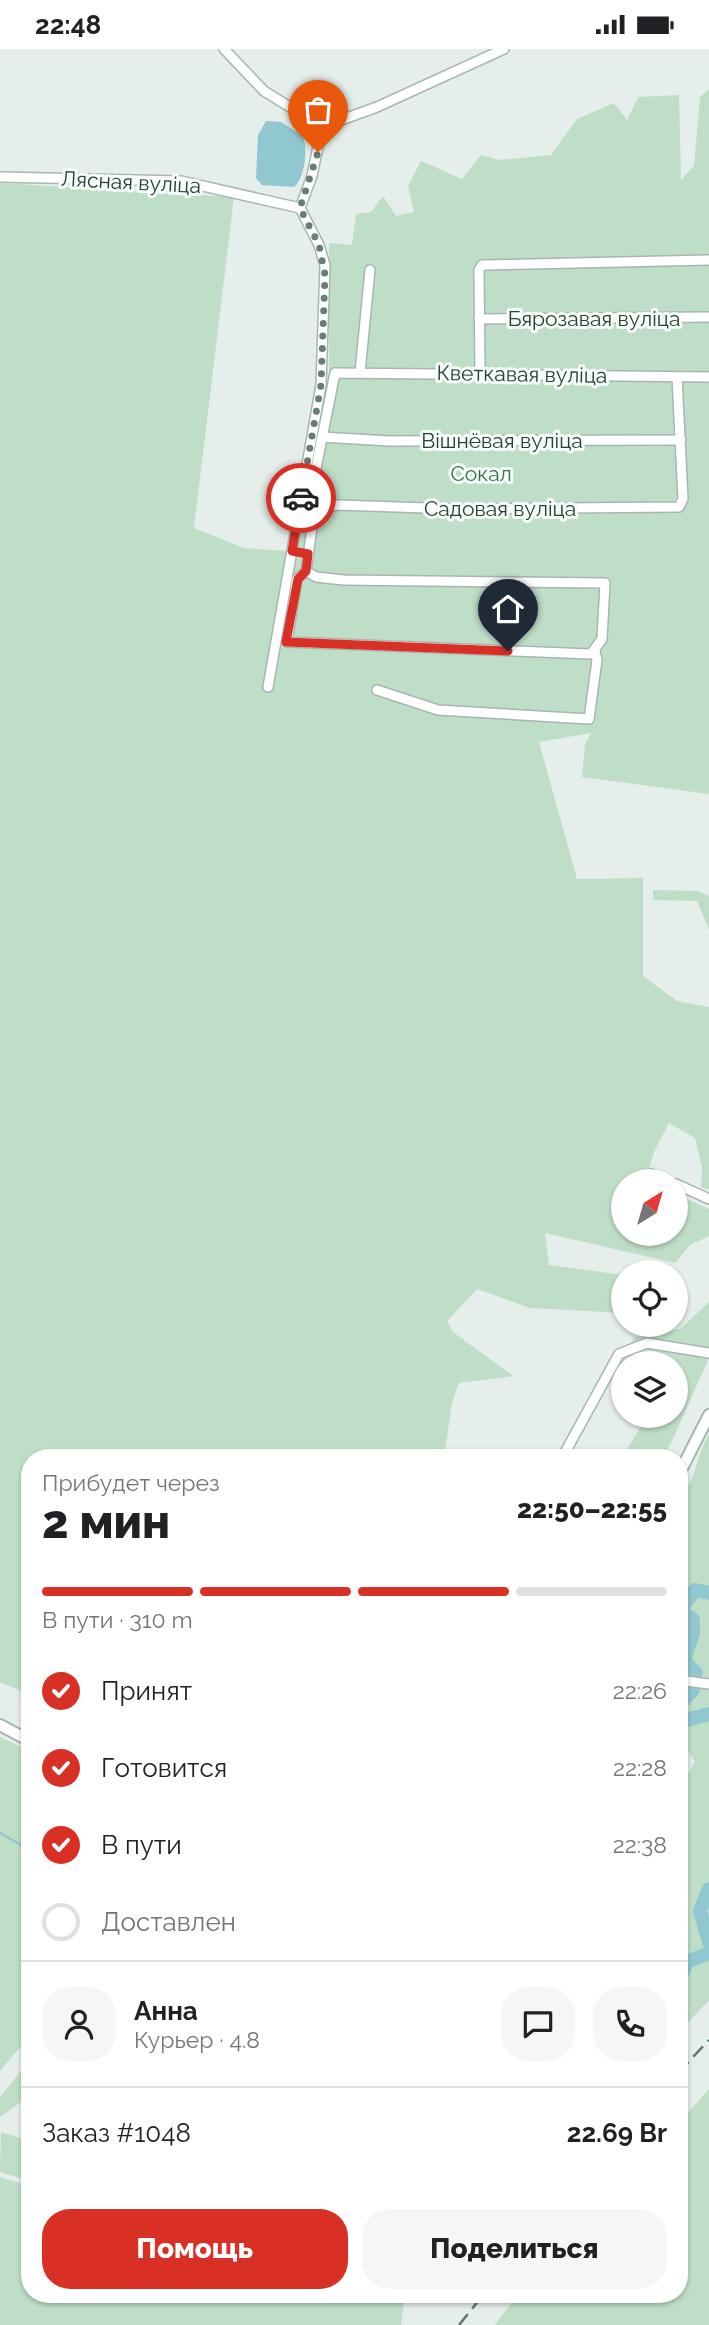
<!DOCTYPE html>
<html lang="ru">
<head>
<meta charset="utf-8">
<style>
  body { margin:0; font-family:Raleway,sans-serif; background:#f6f6f6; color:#202124; height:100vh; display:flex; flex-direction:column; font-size:26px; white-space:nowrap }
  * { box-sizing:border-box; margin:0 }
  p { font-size:23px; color:#757577 }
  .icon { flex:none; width:38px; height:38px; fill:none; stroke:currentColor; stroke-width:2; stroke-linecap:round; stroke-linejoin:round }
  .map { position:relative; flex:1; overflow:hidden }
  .drawer { position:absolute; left:21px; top:1400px; width:667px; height:854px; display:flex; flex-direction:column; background:#fff; border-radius:28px; box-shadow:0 2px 5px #0004 }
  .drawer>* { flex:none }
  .needle { width:46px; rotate:37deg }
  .tools { position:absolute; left:611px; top:1120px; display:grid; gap:14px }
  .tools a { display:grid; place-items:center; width:77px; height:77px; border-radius:50%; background:#fff; box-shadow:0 2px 5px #0004; font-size:35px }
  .pin { position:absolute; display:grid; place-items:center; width:60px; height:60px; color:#fff; margin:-72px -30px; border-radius:50% 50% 50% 0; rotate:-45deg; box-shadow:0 0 7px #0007 }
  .pin .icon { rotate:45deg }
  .courier { position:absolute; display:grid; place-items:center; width:70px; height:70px; margin:-35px; border:5px solid #d93025; border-radius:50%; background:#fff; color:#222; box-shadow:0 2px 9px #0007 }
  .headline em { font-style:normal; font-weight:800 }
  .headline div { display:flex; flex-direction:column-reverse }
  .headline { display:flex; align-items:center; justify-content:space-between; height:119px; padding:0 21px }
  h1 { font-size:46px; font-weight:800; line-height:52px }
  .bar { display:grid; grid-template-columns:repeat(4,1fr); gap:10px 7px; align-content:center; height:84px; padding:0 21px }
  .bar i { height:9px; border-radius:5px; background:#e0e0e0 }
  .bar .on { background:#d93025 }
  .bar p { grid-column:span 4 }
  .line { display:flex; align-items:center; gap:18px; padding:0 21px; border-top:2px solid #e0e0e0 }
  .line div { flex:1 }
  .round { display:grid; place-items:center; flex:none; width:74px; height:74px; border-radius:28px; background:#f6f6f6 }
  ol { padding:0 21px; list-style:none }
  li { display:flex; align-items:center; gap:21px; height:77px }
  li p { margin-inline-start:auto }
  li .icon { padding:7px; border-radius:50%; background:#d93025; color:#fff; stroke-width:4 }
  li:last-child { color:#757577 }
  li i { width:38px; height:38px; border:4px solid #e0e0e0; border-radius:50% }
  .button { display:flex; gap:14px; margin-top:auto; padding:14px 21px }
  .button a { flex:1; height:80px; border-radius:28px; background:#d93025; color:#fff; font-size:28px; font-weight:800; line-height:80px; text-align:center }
  .button a+a { background:#f6f6f6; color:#202124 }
  .status { display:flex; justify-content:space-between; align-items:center; height:49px; padding:0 35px; background:#fff; direction:ltr }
  .status svg { height:19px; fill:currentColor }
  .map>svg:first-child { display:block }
</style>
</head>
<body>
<div class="status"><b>22:48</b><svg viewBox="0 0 49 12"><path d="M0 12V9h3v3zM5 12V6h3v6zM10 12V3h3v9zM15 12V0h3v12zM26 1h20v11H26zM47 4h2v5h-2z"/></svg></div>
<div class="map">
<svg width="709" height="2276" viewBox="0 0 709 2276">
  <rect width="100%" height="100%" fill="#e5eeea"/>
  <g fill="#bfdec7">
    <path d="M709 40V745L582 728 585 695 591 684 539 693 577 830 643 829V927L677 952 709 958V1141L701 1138 702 1119 695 1089 669 1074 654 1103 646 1131 648 1132H623V1185H676V1145L709 1160V1187L690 1196 675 1214 545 1184 549 1216 623 1226V1264L530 1259 477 1240 447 1272 453 1283 513 1327 459 1334 452 1354 444 1409H30V1646L0 1633V134L234 148 194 479 244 499 286 502 284 550 287 545 329 326V194L352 196 356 165 371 163 383 147 396 167 414 163 408 137 421 112 462 130 481 106 500 111 551 106 577 70 614 54 627 71 638 48 679 46 681 131 694 117 700 48Z"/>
    <path d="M653 841 697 842 709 847V881L697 852 653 851Z"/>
    <path d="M709 1253V1309L670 1396 663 1409H622L647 1367H676V1314L620 1315 634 1288 680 1280Z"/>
    <path d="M709 1385V1951L679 1983V1738L695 1713 688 1702 679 1701V1524L682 1522 679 1452C696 1432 696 1407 709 1385Z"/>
    <path d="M0 1688 30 1702V1986L0 2022Z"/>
    <path d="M30 2011V2051H24L0 2068V2048Z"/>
    <path d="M709 2040V2276H495L518 2245H679V2074Z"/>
    <path d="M1 2083 30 2092V2132L0 2123Z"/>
    <path d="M0 2128 30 2137V2245H405L401 2276H0Z"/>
  </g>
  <path fill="#90c7d1" d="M266 72 281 73 303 87C308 100 305 128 294 138L262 136 256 129 258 86Z"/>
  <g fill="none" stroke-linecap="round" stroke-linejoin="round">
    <path stroke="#90c7d1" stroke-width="2.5" d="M0 1784 30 1801"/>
    <g stroke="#90c7d1" stroke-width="14">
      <path d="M696 1624 684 1611 693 1584V1571L683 1563V1557L695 1541 709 1544"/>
      <path d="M679 1656 693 1641"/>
      <path d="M679 1673 709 1665"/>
      <path d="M709 1840 700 1862 709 1893"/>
      <path d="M679 1932 687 1913 709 1904"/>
    </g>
    <g stroke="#a8b6b1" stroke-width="12">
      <g id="minor">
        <path d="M224 0 264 42 322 78 312 127 300 159 319 196 325 216 321 336 268 638"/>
        <path d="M322 78 377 58 504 0"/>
        <path d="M0 128 181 132 300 159"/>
        <path d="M479 270 709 268"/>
        <path d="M360 323 370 221"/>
        <path d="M480 323 479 221 482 216 709 211"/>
        <path d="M322 388 389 392 681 391"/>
        <path d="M314 464 324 458 338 456 455 460 679 458 683 450 677 328"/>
        <path d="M306 522 316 528 344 531 605 534 602 590 591 605 287 593 297 530 306 522 314 464 311 454 316 419 335 324 709 328"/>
        <path d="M377 641 438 661 589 670 597 611 595 602"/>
        <path d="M651 1125 668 1132"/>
        <path d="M676 1135 709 1150"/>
        <path d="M562 1409 619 1305 647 1294 709 1304"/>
        <path d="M679 1631 709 1635"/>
      </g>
    </g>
    <g stroke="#a8b6b1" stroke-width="14">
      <g id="tertiary">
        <path d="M679 1425 709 1366"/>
        <path d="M0 1676 30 1692"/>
      </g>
    </g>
    <use href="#minor" stroke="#fff" stroke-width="9"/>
    <use href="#tertiary" stroke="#fff" stroke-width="10"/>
    <g stroke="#607b73" stroke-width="2.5" stroke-dasharray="14 7" stroke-linecap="butt">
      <path d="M679 2023 709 1991"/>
      <path d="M459 2276 484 2245"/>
    </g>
  </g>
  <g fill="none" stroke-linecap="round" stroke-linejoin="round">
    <path stroke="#687d76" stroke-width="7" stroke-dasharray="0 12.6" d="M301 449 321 336 325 226 319 196 300 159 318 103"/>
    <path stroke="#d93025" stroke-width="9" d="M301 449 292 502 308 505 306 522 298 530 286 593 508 602"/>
  </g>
  <g text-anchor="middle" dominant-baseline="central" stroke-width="6" stroke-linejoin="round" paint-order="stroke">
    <g font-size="21" fill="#254038" stroke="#f6faf8">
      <text transform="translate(131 133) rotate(3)">Лясная вуліца</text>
      <text x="594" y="269">Бярозавая вуліца</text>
      <text transform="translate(522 325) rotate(1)">Кветкавая вуліца</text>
      <text x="502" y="391">Вішнёвая вуліца</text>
      <text x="500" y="459">Садовая вуліца</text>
    </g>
    <g font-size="21" fill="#30754a" stroke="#f6faf8">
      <text x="481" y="424">Сокал</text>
    </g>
  </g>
</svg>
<div class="tools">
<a><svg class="needle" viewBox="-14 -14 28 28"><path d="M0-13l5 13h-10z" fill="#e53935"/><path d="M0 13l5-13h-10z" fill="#757577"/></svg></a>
<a><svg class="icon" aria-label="locate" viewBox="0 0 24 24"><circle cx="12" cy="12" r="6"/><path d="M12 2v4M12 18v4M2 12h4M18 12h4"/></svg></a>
<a><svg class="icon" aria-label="layers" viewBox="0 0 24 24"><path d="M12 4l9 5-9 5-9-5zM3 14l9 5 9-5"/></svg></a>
</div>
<div class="pin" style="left:318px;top:103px;background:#ea580c"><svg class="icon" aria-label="bag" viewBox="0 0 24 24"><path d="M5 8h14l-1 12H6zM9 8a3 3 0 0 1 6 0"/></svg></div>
<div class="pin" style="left:508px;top:602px;background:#1f2937"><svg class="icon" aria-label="home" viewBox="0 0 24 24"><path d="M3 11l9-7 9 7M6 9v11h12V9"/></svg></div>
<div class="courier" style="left:301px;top:449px"><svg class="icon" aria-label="car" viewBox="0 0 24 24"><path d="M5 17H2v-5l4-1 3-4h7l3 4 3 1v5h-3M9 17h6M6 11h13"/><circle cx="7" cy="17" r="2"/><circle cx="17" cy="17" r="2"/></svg></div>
<section class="drawer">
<div class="headline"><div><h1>2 мин</h1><p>Прибудет через</p></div><em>22:50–22:55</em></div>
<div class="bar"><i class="on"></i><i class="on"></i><i class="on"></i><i></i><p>В пути · 310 m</p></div>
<ol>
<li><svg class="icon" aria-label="check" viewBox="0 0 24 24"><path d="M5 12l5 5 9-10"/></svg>Принят<p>22:26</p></li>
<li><svg class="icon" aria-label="check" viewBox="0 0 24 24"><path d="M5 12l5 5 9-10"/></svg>Готовится<p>22:28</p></li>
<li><svg class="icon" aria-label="check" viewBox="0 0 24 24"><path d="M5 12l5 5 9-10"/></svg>В пути<p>22:38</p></li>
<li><i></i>Доставлен</li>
</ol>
<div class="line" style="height:126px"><a class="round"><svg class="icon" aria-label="person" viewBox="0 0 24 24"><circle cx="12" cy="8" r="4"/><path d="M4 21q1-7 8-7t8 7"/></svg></a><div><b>Анна</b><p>Курьер · 4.8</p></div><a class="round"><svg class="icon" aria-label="chat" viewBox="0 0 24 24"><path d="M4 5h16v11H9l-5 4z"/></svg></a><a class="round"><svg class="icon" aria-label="phone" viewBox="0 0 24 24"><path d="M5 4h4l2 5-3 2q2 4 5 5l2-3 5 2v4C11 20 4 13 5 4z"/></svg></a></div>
<div class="line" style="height:91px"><div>Заказ #1048</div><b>22.69 Br</b></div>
<div class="button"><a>Помощь</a><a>Поделиться</a></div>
</section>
</div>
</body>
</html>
